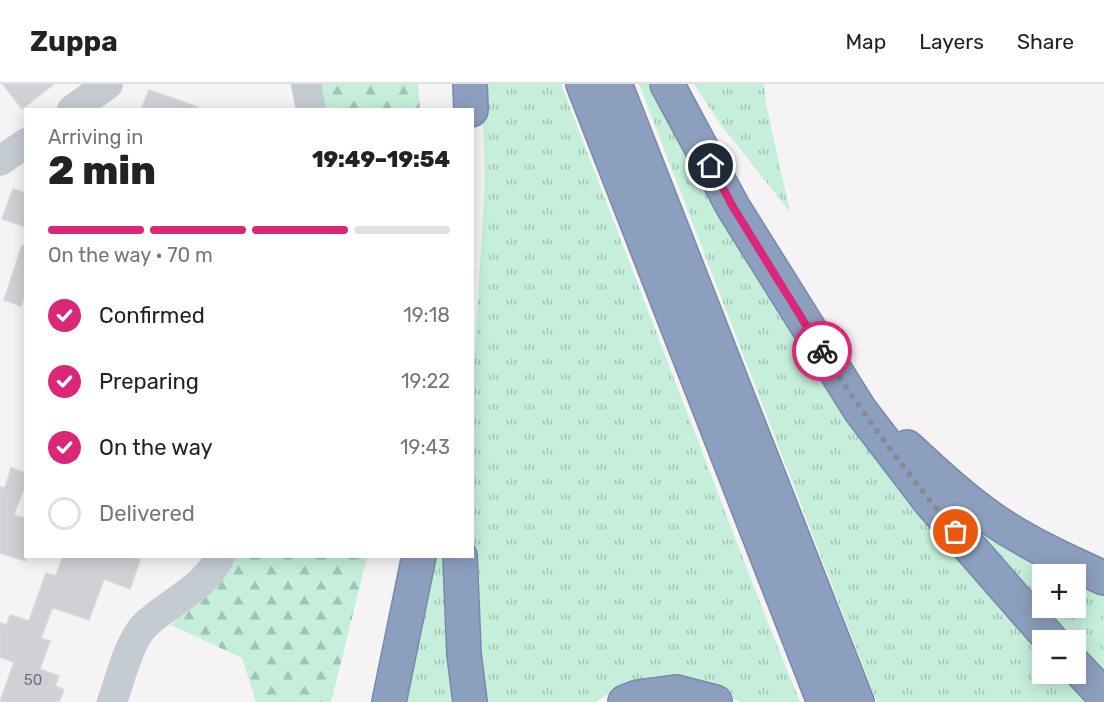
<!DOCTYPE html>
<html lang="en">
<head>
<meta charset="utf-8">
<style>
  body { margin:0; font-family:Rubik,sans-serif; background:#f6f6f6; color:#222; height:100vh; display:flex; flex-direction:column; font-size:22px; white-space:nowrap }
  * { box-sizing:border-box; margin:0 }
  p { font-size:20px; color:#767676 }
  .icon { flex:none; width:33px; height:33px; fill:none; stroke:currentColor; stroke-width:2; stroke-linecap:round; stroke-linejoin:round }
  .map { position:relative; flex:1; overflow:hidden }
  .details { position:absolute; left:24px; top:24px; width:450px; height:450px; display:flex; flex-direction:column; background:#fff; border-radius:0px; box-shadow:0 3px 15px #0003 }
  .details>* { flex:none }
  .tools { position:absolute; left:1032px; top:480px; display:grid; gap:12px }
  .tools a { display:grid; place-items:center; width:54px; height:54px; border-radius:0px; background:#fff; box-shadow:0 3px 15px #0003; font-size:30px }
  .pin { position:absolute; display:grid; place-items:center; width:51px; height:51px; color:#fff; margin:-26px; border:3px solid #fff; border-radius:50%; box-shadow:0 2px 6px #0007 }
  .courier { position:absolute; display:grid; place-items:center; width:60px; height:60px; margin:-30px; border:4px solid #db2777; border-radius:50%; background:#fff; color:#222; box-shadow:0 2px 8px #0007 }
  .summary em { font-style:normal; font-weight:800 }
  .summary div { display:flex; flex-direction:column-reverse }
  .summary { display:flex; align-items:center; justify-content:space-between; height:102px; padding:0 24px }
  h1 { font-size:39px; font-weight:800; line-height:45px }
  .bar { display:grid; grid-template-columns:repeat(4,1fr); gap:9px 6px; align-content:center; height:72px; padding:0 24px }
  .bar i { height:8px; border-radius:4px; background:#e0e0e0 }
  .bar .selected { background:#db2777 }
  .bar p { grid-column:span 4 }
  ol { padding:0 24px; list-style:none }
  li { display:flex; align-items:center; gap:18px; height:66px }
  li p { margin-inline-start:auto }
  li .icon { padding:6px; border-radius:50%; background:#db2777; color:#fff; stroke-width:4 }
  li:last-child { color:#767676 }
  li i { width:33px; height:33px; border:3px solid #e0e0e0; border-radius:50% }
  header { display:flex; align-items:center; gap:36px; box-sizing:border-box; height:84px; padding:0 30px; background:#fff; border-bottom:2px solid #e0e0e0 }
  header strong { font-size:28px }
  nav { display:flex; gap:33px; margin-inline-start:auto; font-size:21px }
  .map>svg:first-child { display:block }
</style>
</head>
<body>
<header>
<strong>Zuppa</strong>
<nav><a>Map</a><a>Layers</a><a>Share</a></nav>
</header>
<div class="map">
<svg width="1104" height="618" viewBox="0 0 1104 618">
  <defs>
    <pattern id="grass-tufts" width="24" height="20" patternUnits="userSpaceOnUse" patternTransform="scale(1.5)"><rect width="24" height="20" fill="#c5efda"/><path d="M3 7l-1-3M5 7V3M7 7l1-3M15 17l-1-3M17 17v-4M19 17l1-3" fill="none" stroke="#a2c4b4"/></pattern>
    <pattern id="forest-firs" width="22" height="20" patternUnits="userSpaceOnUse" patternTransform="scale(1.5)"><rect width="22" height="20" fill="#c5efda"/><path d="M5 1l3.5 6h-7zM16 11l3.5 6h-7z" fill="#a2c4b4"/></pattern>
  </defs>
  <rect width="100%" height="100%" fill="#f5f3f3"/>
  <g fill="url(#grass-tufts)">
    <path d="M482 0H561L764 529 800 618H741L703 601 653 600 606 611 596 618H478L472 472 473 301 485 96Z"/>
    <path d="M639 0H656L747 163 1042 558V590H1071L1097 618H877Z"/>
    <path d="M694 0H764L766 20 790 128 721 41Z"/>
    <path d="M938 407 1072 490H1042V524H1076V493L1104 505V591L1076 561V556H1071Z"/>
    <path d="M432 473H452L461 618H404Z"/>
  </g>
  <g fill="url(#forest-firs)">
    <path d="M315 0H418L420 25H320Z"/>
    <path d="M229 473H367L331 618H256L242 574 171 541 212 498Z"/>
  </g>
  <g fill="#d0d1d6" stroke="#d7d8dd" stroke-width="1.5">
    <path d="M3 0H54L22 25Z"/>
    <path d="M149 6 198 23 197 26H141Z"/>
    <path d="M13 105 26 109V143L2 135Z"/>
    <path d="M22 161 26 162V208L21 222 4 216Z"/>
    <path d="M11 384 26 389V398L14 431 26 435V477L0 469V403L5 404Z"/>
    <path d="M63 472H129L140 476 130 505 104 495 89 536 54 524 52 525 41 554 50 557 40 585 59 592 55 602 64 606 59 618H0L14 578 0 573V539L7 541 10 531 29 537 46 489 56 492Z"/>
  </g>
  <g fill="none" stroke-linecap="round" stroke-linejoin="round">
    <g stroke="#788aaa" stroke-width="36">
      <g id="highway">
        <path d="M470 0 471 26"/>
        <path d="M583 0 824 618"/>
        <path d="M615 0 857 618"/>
        <path d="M667 0 733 123 860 326 931 419 1051 556"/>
        <path d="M907 363C934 388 962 414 992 435 1027 459 1066 477 1104 494"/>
        <path d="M460 472 464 570 470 618"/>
        <path d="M1076 582 1104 612"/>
        <path d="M389 618 419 472"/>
        <path d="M625 618 638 613 676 608 715 618"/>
      </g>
    </g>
    <g stroke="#c4cbd3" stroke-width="30">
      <path d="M306 0 311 26"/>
      <path d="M72 26 108 0"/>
      <path d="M0 77 26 59"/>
      <path d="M112 618C120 596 129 557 145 541 169 518 206 504 220 472"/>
    </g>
    <use href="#highway" stroke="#8d9fbe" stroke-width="33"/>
  </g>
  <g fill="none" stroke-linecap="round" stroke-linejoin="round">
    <path stroke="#868b93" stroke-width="6" stroke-dasharray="0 10.8" d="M822 267C863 330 907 390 956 448"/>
    <path stroke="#db2777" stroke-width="8" d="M711 82 733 123 822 267"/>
  </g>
  <g text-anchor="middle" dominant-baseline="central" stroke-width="4.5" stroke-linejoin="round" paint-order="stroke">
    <g font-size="15" fill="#6c727d">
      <text x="33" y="596">50</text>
    </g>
  </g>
</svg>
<div class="tools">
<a>+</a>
<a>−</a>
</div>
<div class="pin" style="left:956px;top:448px;background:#ea580c"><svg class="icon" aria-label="bag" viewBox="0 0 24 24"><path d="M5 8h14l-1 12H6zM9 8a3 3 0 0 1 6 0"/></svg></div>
<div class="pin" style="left:711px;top:82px;background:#1f2937"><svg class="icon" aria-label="home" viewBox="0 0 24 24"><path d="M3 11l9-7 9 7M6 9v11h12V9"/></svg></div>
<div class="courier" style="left:822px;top:267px"><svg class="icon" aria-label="bike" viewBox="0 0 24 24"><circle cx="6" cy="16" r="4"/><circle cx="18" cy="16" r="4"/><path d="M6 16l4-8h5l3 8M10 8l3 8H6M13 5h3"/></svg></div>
<section class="details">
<div class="summary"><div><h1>2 min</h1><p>Arriving in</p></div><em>19:49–19:54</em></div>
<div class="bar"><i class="selected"></i><i class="selected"></i><i class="selected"></i><i></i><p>On the way · 70 m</p></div>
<ol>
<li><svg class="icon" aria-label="check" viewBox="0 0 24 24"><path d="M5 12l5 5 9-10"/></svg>Confirmed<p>19:18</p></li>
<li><svg class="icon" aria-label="check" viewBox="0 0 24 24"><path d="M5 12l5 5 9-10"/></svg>Preparing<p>19:22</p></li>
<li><svg class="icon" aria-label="check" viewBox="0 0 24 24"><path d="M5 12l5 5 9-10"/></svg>On the way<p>19:43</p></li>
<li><i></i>Delivered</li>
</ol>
</section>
</div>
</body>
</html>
